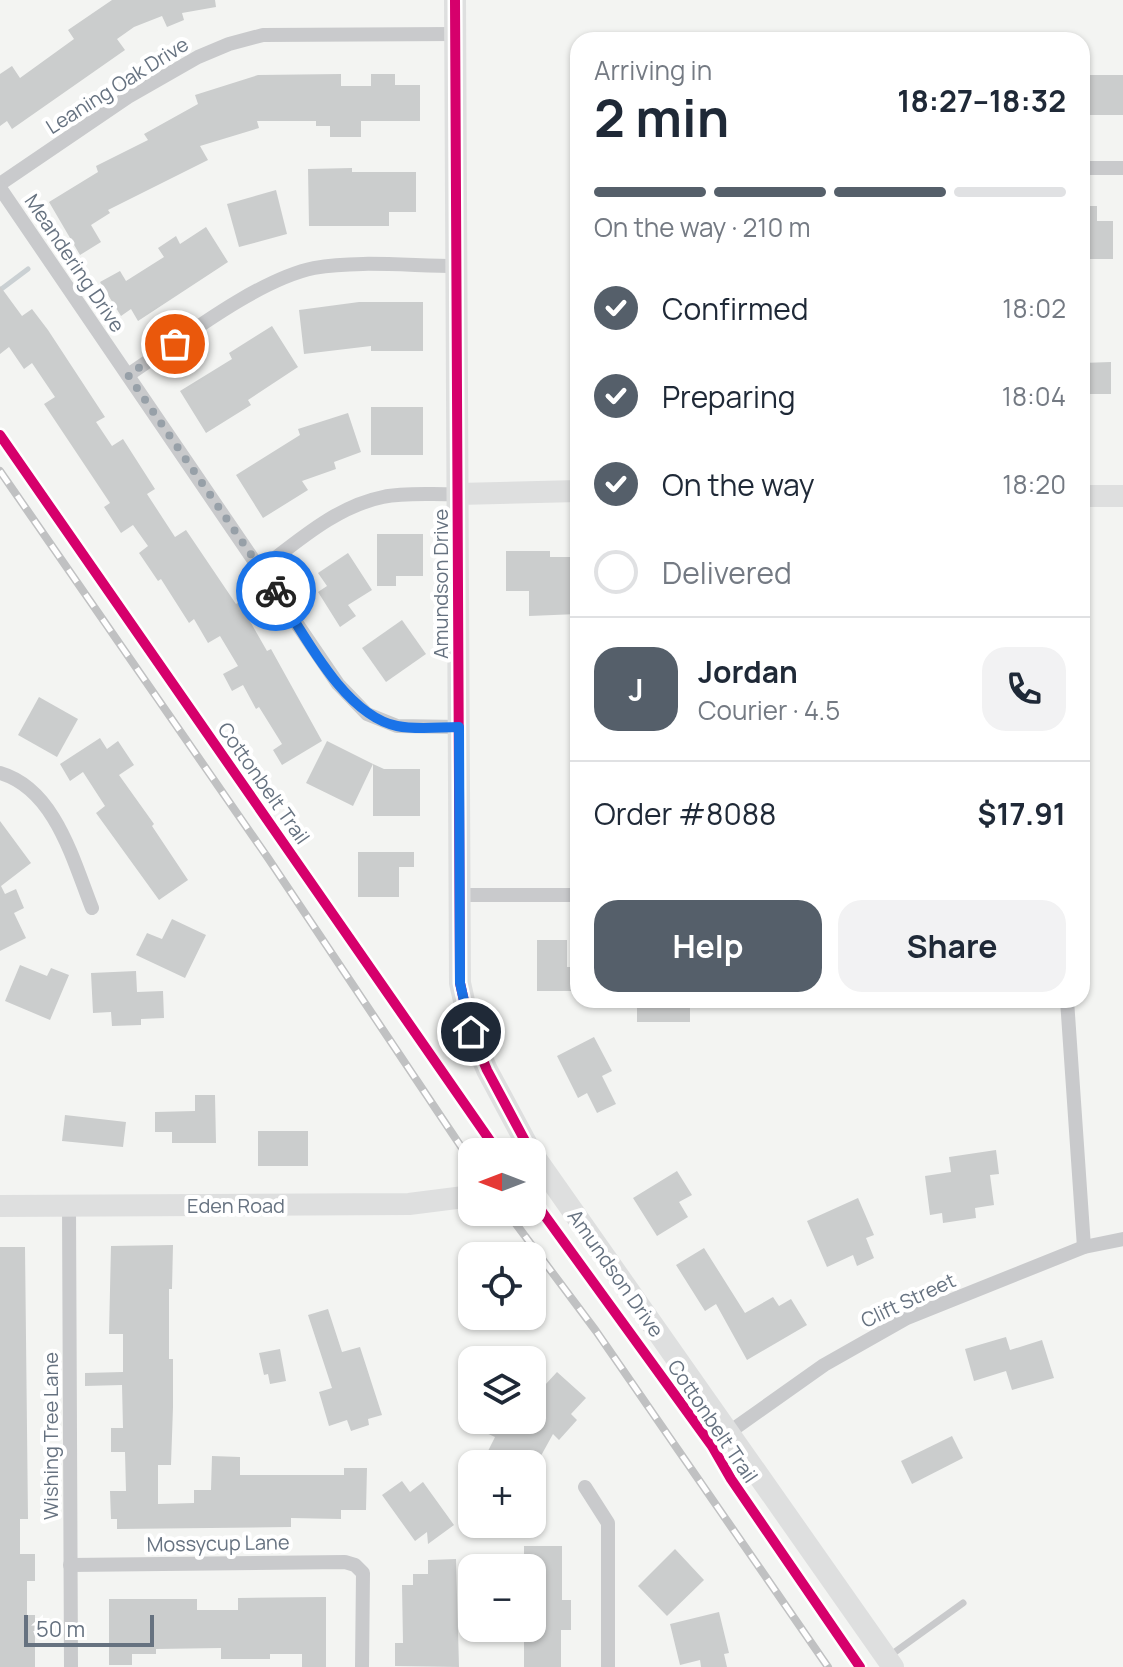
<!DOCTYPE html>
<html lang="en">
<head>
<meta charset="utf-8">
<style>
  body { margin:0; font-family:Manrope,sans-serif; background:#f2f2f3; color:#1f2937; height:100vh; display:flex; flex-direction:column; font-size:30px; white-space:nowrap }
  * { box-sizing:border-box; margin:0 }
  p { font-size:26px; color:#747a83 }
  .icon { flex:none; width:44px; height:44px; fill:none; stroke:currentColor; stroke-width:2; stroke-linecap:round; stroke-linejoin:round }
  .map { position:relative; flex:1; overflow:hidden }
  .sheet { position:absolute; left:570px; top:32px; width:520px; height:976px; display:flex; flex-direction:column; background:#fff; border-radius:24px; box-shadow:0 2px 6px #0004 }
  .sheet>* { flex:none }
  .needle { width:52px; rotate:270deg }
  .buttons { position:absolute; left:458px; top:1138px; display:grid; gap:16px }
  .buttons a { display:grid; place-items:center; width:88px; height:88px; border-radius:16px; background:#fff; box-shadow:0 2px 6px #0004; font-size:40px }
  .scale { position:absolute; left:24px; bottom:20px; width:130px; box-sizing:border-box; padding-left:8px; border:4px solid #667280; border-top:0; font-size:22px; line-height:28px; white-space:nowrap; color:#667280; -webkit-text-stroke:6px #fff; paint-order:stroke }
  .pin { position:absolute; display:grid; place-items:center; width:68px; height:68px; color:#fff; margin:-34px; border:4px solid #fff; border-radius:50%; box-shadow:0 2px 8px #0007 }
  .courier { position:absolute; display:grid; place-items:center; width:80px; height:80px; margin:-40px; border:6px solid #1a73e8; border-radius:50%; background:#fff; color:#222; box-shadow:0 2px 10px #0007 }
  .head em { font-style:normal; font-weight:700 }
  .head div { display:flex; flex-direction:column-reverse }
  .head { display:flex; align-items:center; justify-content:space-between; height:136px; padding:0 24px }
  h1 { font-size:52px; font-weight:700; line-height:60px }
  .bar { display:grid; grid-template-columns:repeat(4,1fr); gap:12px 8px; align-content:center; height:96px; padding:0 24px }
  .bar i { height:10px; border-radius:6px; background:#e0e1e3 }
  .bar .active { background:#555f6a }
  .bar p { grid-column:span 4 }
  .line { display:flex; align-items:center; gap:20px; padding:0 24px; border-top:2px solid #e0e1e3 }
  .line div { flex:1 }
  .round { display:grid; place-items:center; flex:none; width:84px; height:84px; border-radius:24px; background:#f2f2f3 }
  ol { padding:0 24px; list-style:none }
  li { display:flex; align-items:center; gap:24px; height:88px }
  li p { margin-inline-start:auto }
  li .icon { padding:8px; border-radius:50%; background:#555f6a; color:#fff; stroke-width:4 }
  li:last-child { color:#747a83 }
  li i { width:44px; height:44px; border:4px solid #e0e1e3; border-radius:50% }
  .action { display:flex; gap:16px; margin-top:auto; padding:16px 24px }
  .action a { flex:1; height:92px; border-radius:24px; background:#555f6a; color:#fff; font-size:32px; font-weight:700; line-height:92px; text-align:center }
  .action a+a { background:#f2f2f3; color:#1f2937 }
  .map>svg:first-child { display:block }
</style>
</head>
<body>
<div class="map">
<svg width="1123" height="1667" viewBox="0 0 1123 1667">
  <rect width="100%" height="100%" fill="#f3f4f2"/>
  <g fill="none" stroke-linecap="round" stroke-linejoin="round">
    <path stroke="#cad0d3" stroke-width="5" d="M0 290 28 269"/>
  </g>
  <g fill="#cbcdcd">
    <path d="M112 0H215L216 7 182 13 184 20 167 27 162 16 134 27 117 39 125 50 12 129 7 121 0 126V74L12 66 20 78 74 39 68 30Z"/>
    <path d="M341 74V86H371V74H395V85H420V121H361V137H330V126H316V121H257L259 128 200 146 208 160 108 210 110 213 91 225 101 242 80 255 49 202 98 172 96 166 148 140 144 134 198 104 195 95 258 75Z"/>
    <rect x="1089" y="75" width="34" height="40"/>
    <path d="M352 168V172H416V212H389V226H309L308 169Z"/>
    <path d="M276 190 287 234 239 247 227 204Z"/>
    <path d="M1082 206H1097V221H1113V259H1082Z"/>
    <path d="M206 227 228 262 138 321 131 309 121 316 100 282 120 271 126 281 164 257 158 248 176 236 180 244Z"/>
    <path d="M0 286 22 316 32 309 48 330 105 417 96 422 112 446 123 439 155 489 147 494 175 537 186 530 236 604 239 602 267 651 271 649 322 741 282 765 273 750 282 744 259 707 256 709 243 685 232 691 223 674 238 666 220 636 208 643 194 619 189 623 161 579 158 581 139 553 148 546 133 525 121 533 104 507 110 503 44 404 55 397 32 363 24 369 9 347 0 354Z"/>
    <path d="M359 302H423V351H371V346L304 354 299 310Z"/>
    <path d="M272 326 298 367 248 400 251 405 206 433 180 391 232 359 229 353Z"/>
    <path d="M1111 362V394H1082V363Z"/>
    <rect x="371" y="407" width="52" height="48"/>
    <path d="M348 413 361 452 334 462 336 469 302 481 308 490 263 518 236 475 300 435 298 429Z"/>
    <path d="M377 534H423V576H396V586H377Z"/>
    <path d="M506 551H550V557H578V614L529 616V591H506Z"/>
    <path d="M348 553 372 590 348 605 356 616 340 627 318 592 327 586 318 573Z"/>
    <path d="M402 620 426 654 386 682 362 648Z"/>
    <path d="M39 697 78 719 57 757 18 735Z"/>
    <path d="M100 738 107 749 118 741 134 765 119 775 154 824 152 826 188 880 159 900 96 813 105 806 83 772 70 781 60 764Z"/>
    <path d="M327 741 373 764 353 806 306 783Z"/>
    <path d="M373 764 384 769H420V816H373Z"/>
    <path d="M0 821 31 863 1 886 5 894 16 889 24 908 14 913 26 938 0 951Z"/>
    <path d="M358 852H414V867H399V897H358Z"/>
    <path d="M172 919 206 935 185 978 136 955 147 933 162 939Z"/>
    <path d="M537 940H567V967H578V991H537Z"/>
    <path d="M20 965 47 976 51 968 69 975 50 1020 5 1001Z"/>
    <path d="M136 971 137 992 163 991 164 1018 141 1019V1025L112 1026 111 1012 93 1013 91 973Z"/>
    <rect x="637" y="1000" width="53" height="22"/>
    <path d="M594 1037 612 1071 602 1076 616 1104 597 1113 587 1093 578 1098 557 1056Z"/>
    <path d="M195 1095H215L216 1143H172V1132H155V1112L195 1111Z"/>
    <path d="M65 1115 126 1122 123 1147 62 1141Z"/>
    <rect x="258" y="1131" width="50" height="35"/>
    <path d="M996 1150 999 1174 990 1175 994 1205 975 1208 976 1218 943 1223 942 1213 930 1215 925 1176 951 1172 949 1157Z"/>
    <path d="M677 1171 692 1195 679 1202 688 1217 657 1236 633 1198Z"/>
    <path d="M858 1198 874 1235 866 1238 874 1258 857 1266 853 1255 827 1267 807 1221Z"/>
    <path d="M173 1245 172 1289H169V1359H173V1407L171 1465H158V1504L194 1503V1490H211L212 1456 240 1457V1475H344V1468H367L366 1510H341V1519L291 1518V1527L117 1529V1519H111L110 1491H126L125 1452H111V1428H123L122 1385 85 1386V1373L123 1372V1334H109L111 1246Z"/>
    <path d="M0 1247H25L28 1519H20V1554H35V1581H27V1615H35V1667H0Z"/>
    <path d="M704 1248 745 1313 773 1297 779 1306 791 1299 807 1325 747 1360 716 1304 705 1311 676 1265Z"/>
    <path d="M328 1309 342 1352 360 1347 382 1415 368 1419 369 1425 351 1431 347 1420 329 1426 319 1392 332 1388 308 1315Z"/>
    <path d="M1006 1337 1010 1350 1042 1340 1054 1378 1012 1390 1006 1371 974 1381 965 1349Z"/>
    <path d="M280 1349 286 1381 270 1384 268 1374 264 1375 259 1353Z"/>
    <path d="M557 1372 586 1398 571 1414 577 1420 559 1440 553 1434 537 1463 522 1455 517 1464H507L487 1453 495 1437 484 1432 491 1420H513L532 1430V1399Z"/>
    <path d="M952 1436 963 1458 912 1484 901 1461Z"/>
    <path d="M402 1481 410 1492 423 1482 454 1525 428 1544 427 1532 415 1541 382 1495Z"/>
    <path d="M524 1546H562V1600H571V1630H561V1667H524V1628H532V1568H524Z"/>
    <path d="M675 1549 704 1580 667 1616 638 1586Z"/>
    <path d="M456 1559 459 1667 395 1666V1643H403L402 1585H413V1574H428V1560Z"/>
    <path d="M326 1597V1667H302V1654H270V1659H221V1648L156 1649V1654H132V1665H109V1599H197V1610H238V1598Z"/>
    <path d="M719 1612 729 1653 724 1654 727 1667H701L700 1660 680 1665 670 1624Z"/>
  </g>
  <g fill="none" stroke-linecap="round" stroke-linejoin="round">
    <path stroke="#c9cacc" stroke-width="7" d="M888 1657 963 1603"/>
    <g stroke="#c9cacc" stroke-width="14">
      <path d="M1082 168H1123"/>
      <path d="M0 184 128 97 198 57 229 44 263 35 455 34"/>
      <path d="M0 188 338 684 367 714 397 726 459 727"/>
      <path d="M128 375C179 341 256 280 314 268 357 260 412 266 456 266"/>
      <path d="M261 569C298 541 337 506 383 497 407 492 434 495 458 494"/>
      <path d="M0 773C55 789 73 860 92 908"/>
      <path d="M460 895H578"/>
      <path d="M1067 1000 1084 1247"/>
      <path d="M69 1206 71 1667"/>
      <path d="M728 1433 824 1365 907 1318 1084 1247 1123 1239"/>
      <path d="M585 1487 608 1523V1667"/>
      <path d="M70 1565 345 1562 355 1565 363 1573 362 1667"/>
    </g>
    <g stroke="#dedfdf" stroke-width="22">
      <path d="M455 0 460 983 471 1032 487 1070 531 1152"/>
      <path d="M458 494 578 491"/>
      <path d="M1082 496H1123"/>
      <path d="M532 1153 893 1667"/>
      <path d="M0 1206 409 1204 472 1196"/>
    </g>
    <g stroke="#c0c1c2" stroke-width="8">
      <g id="rail">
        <path d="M0 471 268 858 472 1163"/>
        <path d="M507 1212 596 1331 828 1667"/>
      </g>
    </g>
    <use href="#rail" stroke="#fff" stroke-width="5" stroke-dasharray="15" stroke-linecap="butt"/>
    <g stroke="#fff" stroke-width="15">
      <g id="cycleway">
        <path d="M455 0 460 983 471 1032 487 1070 531 1152"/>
        <path d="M0 435 498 1152"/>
        <path d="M532 1198 712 1446 731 1479 860 1667"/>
      </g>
    </g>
    <use href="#cycleway" stroke="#d6006c" stroke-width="10"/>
  </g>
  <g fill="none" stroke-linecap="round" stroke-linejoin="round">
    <path stroke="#97a0a8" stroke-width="8" stroke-dasharray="0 14.4" d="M175 344 128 375 276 591"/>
    <path stroke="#1a73e8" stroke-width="10" d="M276 591C304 634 344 715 397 726 416 730 440 727 459 727L460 983 471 1032"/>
  </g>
  <g text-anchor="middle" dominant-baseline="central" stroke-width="8" stroke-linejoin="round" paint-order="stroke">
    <g font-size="20" fill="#667280" stroke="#fff">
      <text transform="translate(117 85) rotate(-32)">Leaning Oak Drive</text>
      <text transform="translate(75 263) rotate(56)">Meandering Drive</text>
      <text transform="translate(440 584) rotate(-90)">Amundson Drive</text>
      <text transform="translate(264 783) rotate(55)">Cottonbelt Trail</text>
      <text x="236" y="1205">Eden Road</text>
      <text transform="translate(616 1273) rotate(55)">Amundson Drive</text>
      <text transform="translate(908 1300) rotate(-25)">Clift Street</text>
      <text transform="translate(713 1421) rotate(56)">Cottonbelt Trail</text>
      <text transform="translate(50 1436) rotate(-90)">Wishing Tree Lane</text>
      <text transform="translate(218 1543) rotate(-1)">Mossycup Lane</text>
    </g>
  </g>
</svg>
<div class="buttons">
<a><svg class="needle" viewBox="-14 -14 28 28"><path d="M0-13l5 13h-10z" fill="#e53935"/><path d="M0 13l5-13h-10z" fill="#747a83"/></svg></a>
<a><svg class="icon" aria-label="locate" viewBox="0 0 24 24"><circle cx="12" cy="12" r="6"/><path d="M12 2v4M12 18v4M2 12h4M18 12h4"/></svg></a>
<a><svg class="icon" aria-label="layers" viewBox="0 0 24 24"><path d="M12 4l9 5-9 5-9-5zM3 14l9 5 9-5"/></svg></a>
<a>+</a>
<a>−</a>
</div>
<div class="scale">50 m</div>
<div class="pin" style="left:175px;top:344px;background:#ea580c"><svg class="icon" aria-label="bag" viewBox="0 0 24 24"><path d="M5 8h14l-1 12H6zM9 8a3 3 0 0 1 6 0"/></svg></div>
<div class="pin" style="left:471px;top:1032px;background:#1f2937"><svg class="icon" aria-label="home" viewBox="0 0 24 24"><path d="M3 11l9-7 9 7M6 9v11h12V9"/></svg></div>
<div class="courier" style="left:276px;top:591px"><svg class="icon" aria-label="bike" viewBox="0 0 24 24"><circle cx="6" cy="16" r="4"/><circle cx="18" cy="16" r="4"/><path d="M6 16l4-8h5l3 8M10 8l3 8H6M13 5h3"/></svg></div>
<section class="sheet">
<div class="head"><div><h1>2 min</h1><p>Arriving in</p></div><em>18:27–18:32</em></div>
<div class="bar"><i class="active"></i><i class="active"></i><i class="active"></i><i></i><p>On the way · 210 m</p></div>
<ol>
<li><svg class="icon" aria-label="check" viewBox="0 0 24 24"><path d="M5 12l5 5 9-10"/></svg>Confirmed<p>18:02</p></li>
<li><svg class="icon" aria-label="check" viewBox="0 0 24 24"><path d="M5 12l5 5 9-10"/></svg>Preparing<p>18:04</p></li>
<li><svg class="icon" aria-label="check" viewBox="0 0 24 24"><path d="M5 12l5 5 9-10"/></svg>On the way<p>18:20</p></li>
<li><i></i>Delivered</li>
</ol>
<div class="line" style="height:144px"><b class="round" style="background:#555f6a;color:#fff">J</b><div><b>Jordan</b><p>Courier · 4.5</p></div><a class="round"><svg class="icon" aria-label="phone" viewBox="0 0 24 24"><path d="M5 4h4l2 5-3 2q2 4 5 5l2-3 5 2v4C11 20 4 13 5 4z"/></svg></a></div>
<div class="line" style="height:104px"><div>Order #8088</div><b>$17.91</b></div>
<div class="action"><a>Help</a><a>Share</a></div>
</section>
</div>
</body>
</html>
